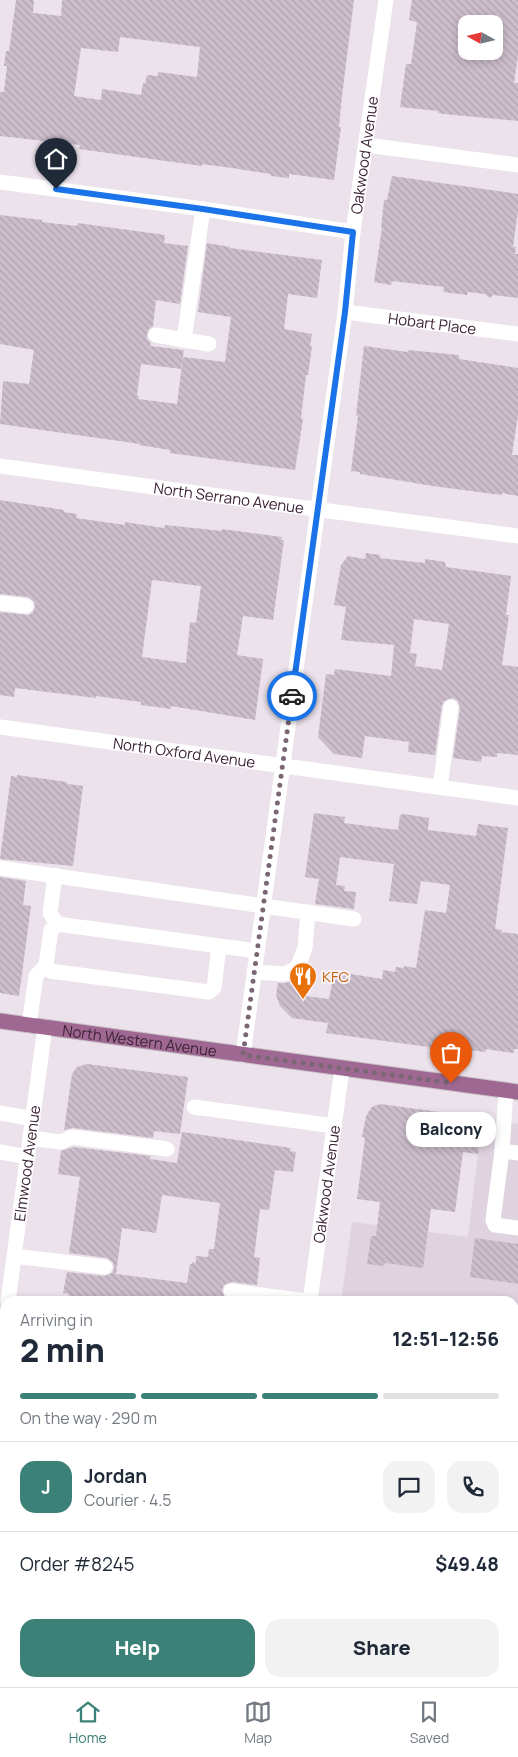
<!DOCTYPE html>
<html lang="en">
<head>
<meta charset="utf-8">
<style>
  body { margin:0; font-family:Manrope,sans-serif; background:#f2f2f3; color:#1f2937; height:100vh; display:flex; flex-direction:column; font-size:19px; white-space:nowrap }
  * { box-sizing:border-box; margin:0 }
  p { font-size:16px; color:#747a83 }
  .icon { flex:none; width:28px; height:28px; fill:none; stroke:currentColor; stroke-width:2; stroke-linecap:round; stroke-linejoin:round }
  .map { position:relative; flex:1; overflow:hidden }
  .side { position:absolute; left:0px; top:1296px; width:519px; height:391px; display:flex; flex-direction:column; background:#fff; border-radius:15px 15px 0 0; box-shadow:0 2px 8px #0003 }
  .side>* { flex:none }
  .needle { width:32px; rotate:278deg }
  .fabs { position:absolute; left:458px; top:15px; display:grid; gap:10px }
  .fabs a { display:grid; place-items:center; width:45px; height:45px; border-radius:10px; background:#fff; box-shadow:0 2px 8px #0003; font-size:25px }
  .pin { position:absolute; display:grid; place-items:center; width:42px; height:42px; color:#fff; margin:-51px -21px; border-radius:50% 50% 50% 0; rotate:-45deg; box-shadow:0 0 5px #0007 }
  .pin .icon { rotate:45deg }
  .courier { position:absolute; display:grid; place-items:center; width:50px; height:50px; margin:-25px; border:4px solid #1a73e8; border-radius:50%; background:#fff; color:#222; box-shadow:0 1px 6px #0007 }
  .bubble { position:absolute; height:35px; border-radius:15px; background:#fff; box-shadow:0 2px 8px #0003; font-size:16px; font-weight:800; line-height:35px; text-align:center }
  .summary em { font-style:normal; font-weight:800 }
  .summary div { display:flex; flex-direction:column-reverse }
  .summary { display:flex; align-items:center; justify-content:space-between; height:85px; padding:0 20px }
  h1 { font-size:32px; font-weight:800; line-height:38px }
  .bar { display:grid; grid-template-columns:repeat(4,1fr); gap:8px 5px; align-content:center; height:60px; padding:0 20px }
  .bar i { height:6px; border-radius:4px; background:#e0e1e3 }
  .bar .active { background:#3c8178 }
  .bar p { grid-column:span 4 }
  .line { display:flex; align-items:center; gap:12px; padding:0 20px; border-top:1px solid #e0e1e3 }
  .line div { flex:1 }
  .round { display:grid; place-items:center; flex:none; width:52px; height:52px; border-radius:15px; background:#f2f2f3 }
  .action { display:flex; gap:10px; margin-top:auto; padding:10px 20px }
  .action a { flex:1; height:58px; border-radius:15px; background:#3c8178; color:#fff; font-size:20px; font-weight:800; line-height:58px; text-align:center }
  .action a+a { background:#f2f2f3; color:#1f2937 }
  .tab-bar { display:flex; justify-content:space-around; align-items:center; height:70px; border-top:1px solid #e0e1e3; background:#fff; font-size:14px; color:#747a83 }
  .tab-bar a { display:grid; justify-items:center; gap:2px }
  .tab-bar .active { color:#3c8178 }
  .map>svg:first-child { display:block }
</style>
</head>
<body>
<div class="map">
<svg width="518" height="1687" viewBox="0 0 518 1687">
  <defs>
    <pattern id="building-back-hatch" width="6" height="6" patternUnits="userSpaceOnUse" patternTransform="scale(1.25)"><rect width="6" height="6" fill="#ccbecb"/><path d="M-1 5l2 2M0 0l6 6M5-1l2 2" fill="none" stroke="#b0a3af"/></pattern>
  </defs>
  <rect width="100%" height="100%" fill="#ece2eb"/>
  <g fill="#dfd3df">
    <path d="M380 1104 518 1124V1487L514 1486V1301H341L352 1222 468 1237 478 1154 362 1137 368 1112 372 1107Z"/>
    <path d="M514 1527 518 1528V1611L514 1610Z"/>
  </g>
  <g fill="url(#building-back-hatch)" fill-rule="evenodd">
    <path d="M16 0H34L33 13 61 16 62 0H354L342 96 339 127H341L334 180 289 174V178L271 176V174L232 168 202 164V166L79 149 80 145 0 136V92H4L7 66H4L6 51H9ZM120 37 200 47 197 77 158 72V76L147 75 145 84 143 83 141 95 102 89 101 100 74 96 81 48 118 52Z"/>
    <path d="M412 0H518V56L514 83H518V121L444 114 438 113V111L400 107 406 64H411L417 22 409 20ZM466 24H494V51H466Z"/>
    <path d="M392 176 518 194V211L513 247H516L515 254H518V298L493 295 490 298 485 294 468 292 467 295 443 292 444 287 417 284 392 281 391 285 374 282 382 228H381L384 200H387Z"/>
    <path d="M0 215 42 220V222L77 226 78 223 165 235 164 243 188 246 180 304 156 300 153 326 149 329 147 334V339L151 343 150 346 184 350 181 369 141 364 137 395 139 396 138 399 177 404 183 357 225 362 231 317 198 312 207 243 230 247V248L322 260 317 298 288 294 284 329 312 334 310 346H312L308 375H306L301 418 303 419 295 470 170 453V450L139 445 140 444 0 424 3 381 29 384 34 350 0 344Z"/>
    <path d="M364 346 408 352V350L459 355V359L518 368V415L512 455H518V496L502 493 501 495 433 486 360 474V472L351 471 358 416 356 415Z"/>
    <path d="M0 500 64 510V512L77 514 76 518 125 525V522L164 528 165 525 222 531V529L282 537 281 540H284L273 620 243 616 237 655 263 659 255 720 171 706V709L141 705V702L96 696V698L15 688 14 697 0 695V612L29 615 33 612 35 607 34 602 28 597 0 594ZM152 580 201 586 196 623 190 622 186 663 142 657Z"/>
    <path d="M366 553 380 555V558L425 563V559L445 562 446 567 511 576 506 615H509L502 665 518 667V755L497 753V757L482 756 481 762 453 758 460 708 457 700 452 698 444 701 442 705 435 755 408 752 409 742 365 736 362 758 334 754 318 737 326 674 334 675 335 669 391 676 394 645 341 640 346 607 334 605 341 565 348 556 365 559ZM414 619 449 624 442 670 415 666 417 654 410 653Z"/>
    <path d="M17 775 67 782V784L83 786 73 866 0 859 11 776 17 777Z"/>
    <path d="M314 813 345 817 344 823 398 830 400 815 404 814 429 818 428 830 476 836 478 824 508 828 495 929 502 930 501 932 518 934V1049H514V1053L486 1049 485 1052 445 1047V1051L428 1049 429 1047 326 1033 328 1023 292 1018 280 1006 276 995 278 983H285L294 980 302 981 306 996 329 999 334 974 344 976 345 973 382 979 383 970 395 972 396 967 404 968V966L416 968 425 910 446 913 450 885 421 881 417 904 389 901 394 864 340 857 336 885 345 886 344 891 356 892 354 909 315 904 319 879 305 877Z"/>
    <path d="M0 877 26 881 23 905 31 906 19 996 0 993Z"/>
    <path d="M87 1064 188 1077 180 1134 154 1131 153 1138 73 1128 64 1130 72 1074 77 1067Z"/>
    <path d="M380 1104 483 1118 478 1154 463 1152 455 1212 431 1209 423 1268 385 1263 384 1266 367 1264 371 1236H376L380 1202 357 1199 365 1138 362 1137 366 1116 372 1107Z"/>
    <path d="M182 1132 291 1148 290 1151 296 1152 293 1172 275 1170 269 1210 260 1209 254 1257 260 1258 257 1285 232 1282 224 1285 222 1290 225 1298 237 1301H68L69 1294 63 1293 67 1272 104 1276 112 1273 114 1268 113 1263 107 1258 69 1253 80 1177 58 1174 61 1151 73 1147 151 1156 150 1159 177 1163ZM162 1195 220 1203 214 1249H209L208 1257 196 1256V1263L192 1262V1264H190L187 1283 116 1274 122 1228 156 1233Z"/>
    <path d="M475 1238 518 1244V1284L470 1277Z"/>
  </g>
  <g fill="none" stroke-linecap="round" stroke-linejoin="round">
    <g stroke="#c8c1c7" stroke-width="17">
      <g id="major">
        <path id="s7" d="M0 1021 518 1092"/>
      </g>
    </g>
    <g stroke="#fff" stroke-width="15">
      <path d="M366 145 518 165"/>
      <path d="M0 182 203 209 353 232"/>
      <path id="s1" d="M345 312 518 334"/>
      <path d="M156 335 184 340 203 209"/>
      <path d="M184 340 209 344"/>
      <path id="s2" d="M0 466 299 507 518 536"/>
      <path d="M0 603 26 606"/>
      <path id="s3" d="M0 727 518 798"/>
      <path d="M440 787 451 707"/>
      <path d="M0 868 354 919"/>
      <path d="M55 875 50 913 57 924"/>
      <path d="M219 946 214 988 209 992 50 971 46 965 51 930 57 924 257 951"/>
      <path d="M254 972 285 974 297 968 305 948 308 912"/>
      <path d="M29 1025 36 976 46 965"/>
      <path id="s4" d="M243 1055 345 312 353 232 386 0"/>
      <path d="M506 1091 502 1151 493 1220 495 1225 518 1228"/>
      <path d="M194 1107 334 1126"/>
      <path d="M0 1113 33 1119"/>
      <path d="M30 1138 61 1142 72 1137 167 1149"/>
      <path d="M502 1151 518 1153"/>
      <path d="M0 1152 28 1157"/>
      <path d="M14 1256 105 1267"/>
      <path d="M231 1291 307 1301"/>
      <path id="s5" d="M8 1301 45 1027"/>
      <path id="s6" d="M310 1301 342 1069"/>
      <path d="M0 1362 5 1325"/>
      <path d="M514 1541H518"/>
      <path d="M0 1558 5 1559"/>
      <path d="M514 1629H518"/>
      <path d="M257 1687 258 1682"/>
    </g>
    <use href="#major" stroke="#9f6892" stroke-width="15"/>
  </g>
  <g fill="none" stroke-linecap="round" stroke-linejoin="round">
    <path stroke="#7a6675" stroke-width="5" stroke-dasharray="0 9" d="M292 696 243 1055 451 1083"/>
    <path stroke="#1a73e8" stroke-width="6" d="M56 189 203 209 353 232 345 312 292 696"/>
  </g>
  <defs>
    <g id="restaurant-pin" transform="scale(1.4375)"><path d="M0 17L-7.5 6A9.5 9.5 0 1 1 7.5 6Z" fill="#e8710a" stroke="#f8f2f8"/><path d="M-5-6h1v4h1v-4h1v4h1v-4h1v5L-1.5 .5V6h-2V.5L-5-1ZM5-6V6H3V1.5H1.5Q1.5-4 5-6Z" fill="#fff"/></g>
  </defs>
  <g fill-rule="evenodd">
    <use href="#restaurant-pin" x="303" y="976"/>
  </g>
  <g text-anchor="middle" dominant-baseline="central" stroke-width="4" stroke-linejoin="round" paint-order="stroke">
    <g font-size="15" fill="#3c2336" stroke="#f8f2f8">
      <text stroke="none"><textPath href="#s4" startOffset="908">Oakwood Avenue</textPath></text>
      <text stroke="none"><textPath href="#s1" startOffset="88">Hobart Place</textPath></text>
      <text stroke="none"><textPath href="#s2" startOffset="231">North Serrano Avenue</textPath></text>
      <text stroke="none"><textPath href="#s3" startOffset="186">North Oxford Avenue</textPath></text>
      <text stroke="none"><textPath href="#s7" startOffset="141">North Western Avenue</textPath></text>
      <text stroke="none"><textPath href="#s5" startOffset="139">Elmwood Avenue</textPath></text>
      <text stroke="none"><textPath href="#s6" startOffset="118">Oakwood Avenue</textPath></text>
    </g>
    <g font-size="15" fill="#c56008" stroke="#f8f2f8" text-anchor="start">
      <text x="322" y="976">KFC</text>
    </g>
  </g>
</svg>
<div class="fabs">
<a><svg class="needle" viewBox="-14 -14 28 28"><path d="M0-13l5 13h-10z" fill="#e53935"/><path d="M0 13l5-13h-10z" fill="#747a83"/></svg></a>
</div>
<div class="pin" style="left:451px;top:1083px;background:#ea580c"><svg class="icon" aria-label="bag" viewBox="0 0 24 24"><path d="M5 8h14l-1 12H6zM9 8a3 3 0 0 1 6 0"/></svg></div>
<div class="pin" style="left:56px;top:189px;background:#1f2937"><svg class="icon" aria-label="home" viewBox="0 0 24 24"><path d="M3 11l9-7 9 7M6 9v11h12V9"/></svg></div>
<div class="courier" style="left:292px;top:696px"><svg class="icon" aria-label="car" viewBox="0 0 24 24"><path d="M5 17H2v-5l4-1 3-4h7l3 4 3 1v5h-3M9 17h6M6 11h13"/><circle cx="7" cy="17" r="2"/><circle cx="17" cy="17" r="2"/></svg></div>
<div class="bubble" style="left:406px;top:1112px;width:90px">Balcony</div>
<section class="side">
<div class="summary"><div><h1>2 min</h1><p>Arriving in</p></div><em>12:51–12:56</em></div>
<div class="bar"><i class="active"></i><i class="active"></i><i class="active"></i><i></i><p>On the way · 290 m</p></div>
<div class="line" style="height:90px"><b class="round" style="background:#3c8178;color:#fff">J</b><div><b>Jordan</b><p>Courier · 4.5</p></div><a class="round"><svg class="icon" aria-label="chat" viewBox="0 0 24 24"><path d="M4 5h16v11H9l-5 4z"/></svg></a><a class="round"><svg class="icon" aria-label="phone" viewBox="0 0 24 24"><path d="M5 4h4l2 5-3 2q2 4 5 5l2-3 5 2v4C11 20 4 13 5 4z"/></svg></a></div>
<div class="line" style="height:65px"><div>Order #8245</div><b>$49.48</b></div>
<div class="action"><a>Help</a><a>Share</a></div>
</section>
</div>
<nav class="tab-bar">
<a class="active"><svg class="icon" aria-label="home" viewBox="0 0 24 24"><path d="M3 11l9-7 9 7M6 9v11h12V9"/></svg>Home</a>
<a><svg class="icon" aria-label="map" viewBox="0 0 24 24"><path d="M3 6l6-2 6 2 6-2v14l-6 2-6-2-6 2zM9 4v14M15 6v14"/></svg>Map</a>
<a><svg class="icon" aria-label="saved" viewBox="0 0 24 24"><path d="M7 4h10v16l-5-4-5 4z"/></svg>Saved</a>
</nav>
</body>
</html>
